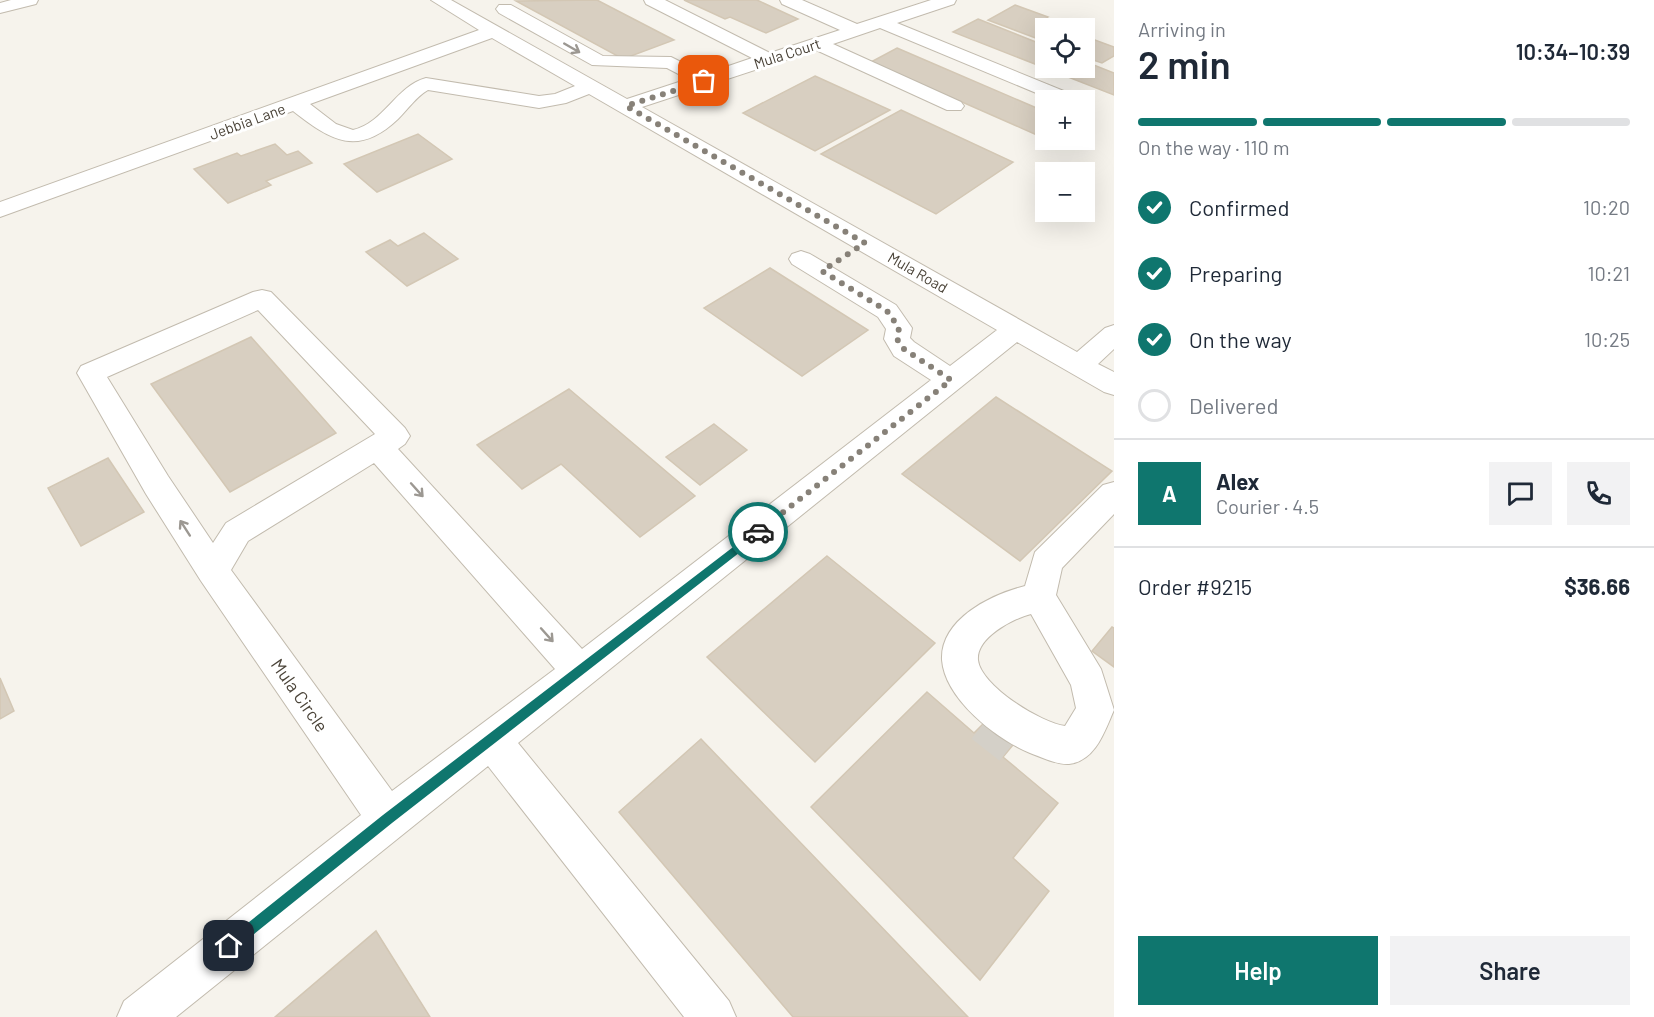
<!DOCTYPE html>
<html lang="en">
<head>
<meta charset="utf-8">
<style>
  body { margin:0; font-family:Barlow,sans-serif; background:#f2f2f3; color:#1f2937; height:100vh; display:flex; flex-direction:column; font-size:22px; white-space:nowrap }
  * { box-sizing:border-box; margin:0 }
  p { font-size:20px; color:#747a83 }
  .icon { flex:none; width:33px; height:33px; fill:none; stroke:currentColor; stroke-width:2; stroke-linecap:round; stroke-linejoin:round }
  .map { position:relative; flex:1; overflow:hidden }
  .panel { display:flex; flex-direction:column; background:#fff; width:540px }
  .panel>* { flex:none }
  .tools { position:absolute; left:1035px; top:18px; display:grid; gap:12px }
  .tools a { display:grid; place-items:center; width:60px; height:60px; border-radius:0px; background:#fff; box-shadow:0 6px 24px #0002; font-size:30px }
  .pin { position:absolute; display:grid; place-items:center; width:51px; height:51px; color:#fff; margin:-26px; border-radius:12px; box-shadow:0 3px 9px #0006 }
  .courier { position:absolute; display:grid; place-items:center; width:60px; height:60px; margin:-30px; border:4px solid #0f766e; border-radius:50%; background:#fff; color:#222; box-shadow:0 2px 8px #0007 }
  .headline em { font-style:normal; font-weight:600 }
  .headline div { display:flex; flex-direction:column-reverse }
  .headline { display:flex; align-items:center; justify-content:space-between; height:102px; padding:0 24px }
  h1 { font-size:39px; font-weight:600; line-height:45px }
  .bar { display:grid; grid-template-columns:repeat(4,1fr); gap:9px 6px; align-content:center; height:72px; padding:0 24px }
  .bar i { height:8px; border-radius:4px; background:#e0e1e3 }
  .bar .selected { background:#0f766e }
  .bar p { grid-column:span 4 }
  .line { display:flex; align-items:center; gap:15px; padding:0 24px; border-top:2px solid #e0e1e3 }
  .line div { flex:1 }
  .round { display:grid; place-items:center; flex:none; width:63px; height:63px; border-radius:0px; background:#f2f2f3 }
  ol { padding:0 24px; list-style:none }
  li { display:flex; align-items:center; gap:18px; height:66px }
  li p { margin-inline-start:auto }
  li .icon { padding:6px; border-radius:50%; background:#0f766e; color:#fff; stroke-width:4 }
  li:last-child { color:#747a83 }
  li i { width:33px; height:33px; border:3px solid #e0e1e3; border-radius:50% }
  .primary-button { display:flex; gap:12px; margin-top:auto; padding:12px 24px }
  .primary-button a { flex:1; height:69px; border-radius:0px; background:#0f766e; color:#fff; font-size:24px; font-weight:600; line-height:69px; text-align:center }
  .primary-button a+a { background:#f2f2f3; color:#1f2937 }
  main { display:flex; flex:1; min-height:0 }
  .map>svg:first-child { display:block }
</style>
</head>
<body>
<main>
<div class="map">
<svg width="1114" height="1017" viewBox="0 0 1114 1017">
  <rect width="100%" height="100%" fill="#f6f3ec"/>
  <g fill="#d8cfc1" stroke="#d3c7b4" stroke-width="1.5">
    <path d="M597 0 674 40 623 59 516 1Z"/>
    <path d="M684 0H757L798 19 766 33 730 17 725 19Z"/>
    <path d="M1015 5 1048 17 1042 21 1064 28H1046V42L988 20Z"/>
    <path d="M978 19 1046 46V68H1084V61L1114 73V95L953 32Z"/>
    <path d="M1084 36 1114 47V56L1102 63 1084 57Z"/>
    <path d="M897 48 1046 112V139L871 62Z"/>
    <path d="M815 76 890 110 815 151 743 113Z"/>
    <path d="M901 110 1013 162 936 214 821 154Z"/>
    <path d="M418 134 452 159 377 192 344 164Z"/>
    <path d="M275 144 287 155 298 151 312 163 266 181 271 185 228 203 194 169 237 153 241 156Z"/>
    <path d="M424 233 458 259 407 286 366 252 390 240 398 246Z"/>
    <path d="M770 268 868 330 802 376 704 308Z"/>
    <path d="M251 337 336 433 230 492 151 384Z"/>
    <path d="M569 389 695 496 640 537 561 464 522 489 477 445Z"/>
    <path d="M996 397 1112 471 1020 561 902 474Z"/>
    <path d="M714 424 747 450 700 485 666 457Z"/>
    <path d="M108 458 144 512 81 546 48 488Z"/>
    <path d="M827 556 935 643 815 762 707 657Z"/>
    <path d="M1112 627 1114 628V667L1092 651Z"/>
    <path d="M0 678 14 711 0 719Z"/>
    <path d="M927 692 974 733 990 717 1017 740 1003 757 1058 803 1013 858 1049 891 980 980 811 807Z"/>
    <path d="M701 739 968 1017H793L619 812Z"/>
    <path d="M376 931 430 1017H275Z"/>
  </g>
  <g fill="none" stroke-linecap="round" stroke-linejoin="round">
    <path stroke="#d4d0c8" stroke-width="40" stroke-dasharray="40 20" stroke-linecap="butt" d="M984 723 1012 745"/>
    <g stroke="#c2bbae" stroke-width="2">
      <g id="minor">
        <path d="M11 0H38L36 4 0 13V3Z"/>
        <path d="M431 0H451L627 99 688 79 667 68 592 65 499 13 496 9 499 5H511L603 56 671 57 705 74 752 58 646 4 644 0H665L770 53 840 30 782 4 780 0H802L857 24 931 0H956L954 4 897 23 1076 96 1079 100H1053L880 28 833 44 961 102 964 106 961 110H947L816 50 642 107 1077 352 1105 328 1114 325V349L1098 364 1114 372V395L1104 392 1017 342 518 743 729 1001 736 1017H684L488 766 176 1017H117L124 1001 361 815 201 581 146 494 77 373 81 366 253 292 262 290 271 292 405 428 410 436 405 444 398 449 582 649 931 380 894 356 884 339 886 329 878 317 792 264 789 259 792 254 801 251 810 254 896 305 912 328 910 338 914 342 950 366 997 330 589 94 566 103 539 108 428 90C416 97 408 109 398 119 358 157 331 141 293 111L0 217V202L479 30ZM492 38 575 86 555 94 539 96 426 78C396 86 384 123 353 130L336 124 310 104ZM258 310 375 434 226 523 213 543 168 476 107 377ZM374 463 555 669 392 791 231 570 248 541Z"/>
        <path d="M1114 482V514L1062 568 1056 595 1101 669 1114 710C1105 730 1096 761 1069 764 1057 765 1041 757 1030 753 996 739 945 699 942 660 940 619 992 594 1025 586L1035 552 1103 485ZM1031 614 1071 685 1076 708 1065 726C1041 723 981 686 978 660 976 638 1012 619 1031 614Z"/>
      </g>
    </g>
    <use href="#minor" fill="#fff" fill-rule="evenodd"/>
  </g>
  <defs><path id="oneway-shaft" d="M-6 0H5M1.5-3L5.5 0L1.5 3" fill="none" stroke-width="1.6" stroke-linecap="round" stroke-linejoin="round" transform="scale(1.5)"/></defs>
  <g stroke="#9c9892">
    <use href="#oneway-shaft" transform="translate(572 48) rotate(30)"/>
    <use href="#oneway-shaft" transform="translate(417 490) rotate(48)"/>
    <use href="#oneway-shaft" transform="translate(185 528) rotate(-123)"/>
    <use href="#oneway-shaft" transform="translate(547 635) rotate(48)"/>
  </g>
  <path fill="#0f766e" d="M758 528 763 532 762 535 392 823 233 951 229 953 224 951 222 946 224 942 383 815Z"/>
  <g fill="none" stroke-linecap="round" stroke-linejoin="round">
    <path stroke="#878178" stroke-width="6" stroke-dasharray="0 10.8" d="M704 81 626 106 865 243 822 271 887 311 899 328 897 339 904 349 951 380 758 532"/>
  </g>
  <g text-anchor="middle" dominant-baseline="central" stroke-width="6" stroke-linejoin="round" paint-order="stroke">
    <g font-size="15" fill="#4b4439" stroke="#fff">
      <text transform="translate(787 53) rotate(-18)">Mula Court</text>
      <text transform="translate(247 121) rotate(-20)">Jebbia Lane</text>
      <text transform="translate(918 272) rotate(30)">Mula Road</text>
    </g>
    <g font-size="18" fill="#4b4439" stroke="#fff">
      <text transform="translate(300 695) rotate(55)">Mula Circle</text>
    </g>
  </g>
</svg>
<div class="tools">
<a><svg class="icon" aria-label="locate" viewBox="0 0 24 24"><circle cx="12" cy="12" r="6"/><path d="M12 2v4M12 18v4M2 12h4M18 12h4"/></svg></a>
<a>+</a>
<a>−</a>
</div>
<div class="pin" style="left:704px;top:81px;background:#ea580c"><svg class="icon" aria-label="bag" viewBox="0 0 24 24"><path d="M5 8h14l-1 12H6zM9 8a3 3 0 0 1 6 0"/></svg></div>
<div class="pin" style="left:229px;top:946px;background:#1f2937"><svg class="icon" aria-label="home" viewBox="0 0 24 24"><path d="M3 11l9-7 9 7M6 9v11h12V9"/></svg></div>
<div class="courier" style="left:758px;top:532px"><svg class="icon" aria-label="car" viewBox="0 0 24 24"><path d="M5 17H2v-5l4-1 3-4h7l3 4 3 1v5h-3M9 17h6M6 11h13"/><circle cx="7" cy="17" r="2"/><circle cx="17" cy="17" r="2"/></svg></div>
</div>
<section class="panel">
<div class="headline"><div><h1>2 min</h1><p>Arriving in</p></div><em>10:34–10:39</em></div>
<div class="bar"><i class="selected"></i><i class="selected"></i><i class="selected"></i><i></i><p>On the way · 110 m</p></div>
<ol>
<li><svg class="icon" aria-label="check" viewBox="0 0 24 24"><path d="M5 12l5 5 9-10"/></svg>Confirmed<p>10:20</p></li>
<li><svg class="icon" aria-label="check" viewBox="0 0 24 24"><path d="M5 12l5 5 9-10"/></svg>Preparing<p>10:21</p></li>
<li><svg class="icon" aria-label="check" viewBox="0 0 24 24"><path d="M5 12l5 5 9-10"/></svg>On the way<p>10:25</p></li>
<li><i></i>Delivered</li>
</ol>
<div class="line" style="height:108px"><b class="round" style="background:#0f766e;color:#fff">A</b><div><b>Alex</b><p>Courier · 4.5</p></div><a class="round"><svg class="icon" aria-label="chat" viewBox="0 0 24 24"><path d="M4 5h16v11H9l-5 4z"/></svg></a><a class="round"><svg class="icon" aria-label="phone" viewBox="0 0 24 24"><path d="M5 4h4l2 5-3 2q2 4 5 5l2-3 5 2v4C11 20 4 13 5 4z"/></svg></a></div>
<div class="line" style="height:78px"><div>Order #9215</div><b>$36.66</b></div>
<div class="primary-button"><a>Help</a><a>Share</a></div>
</section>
</main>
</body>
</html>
